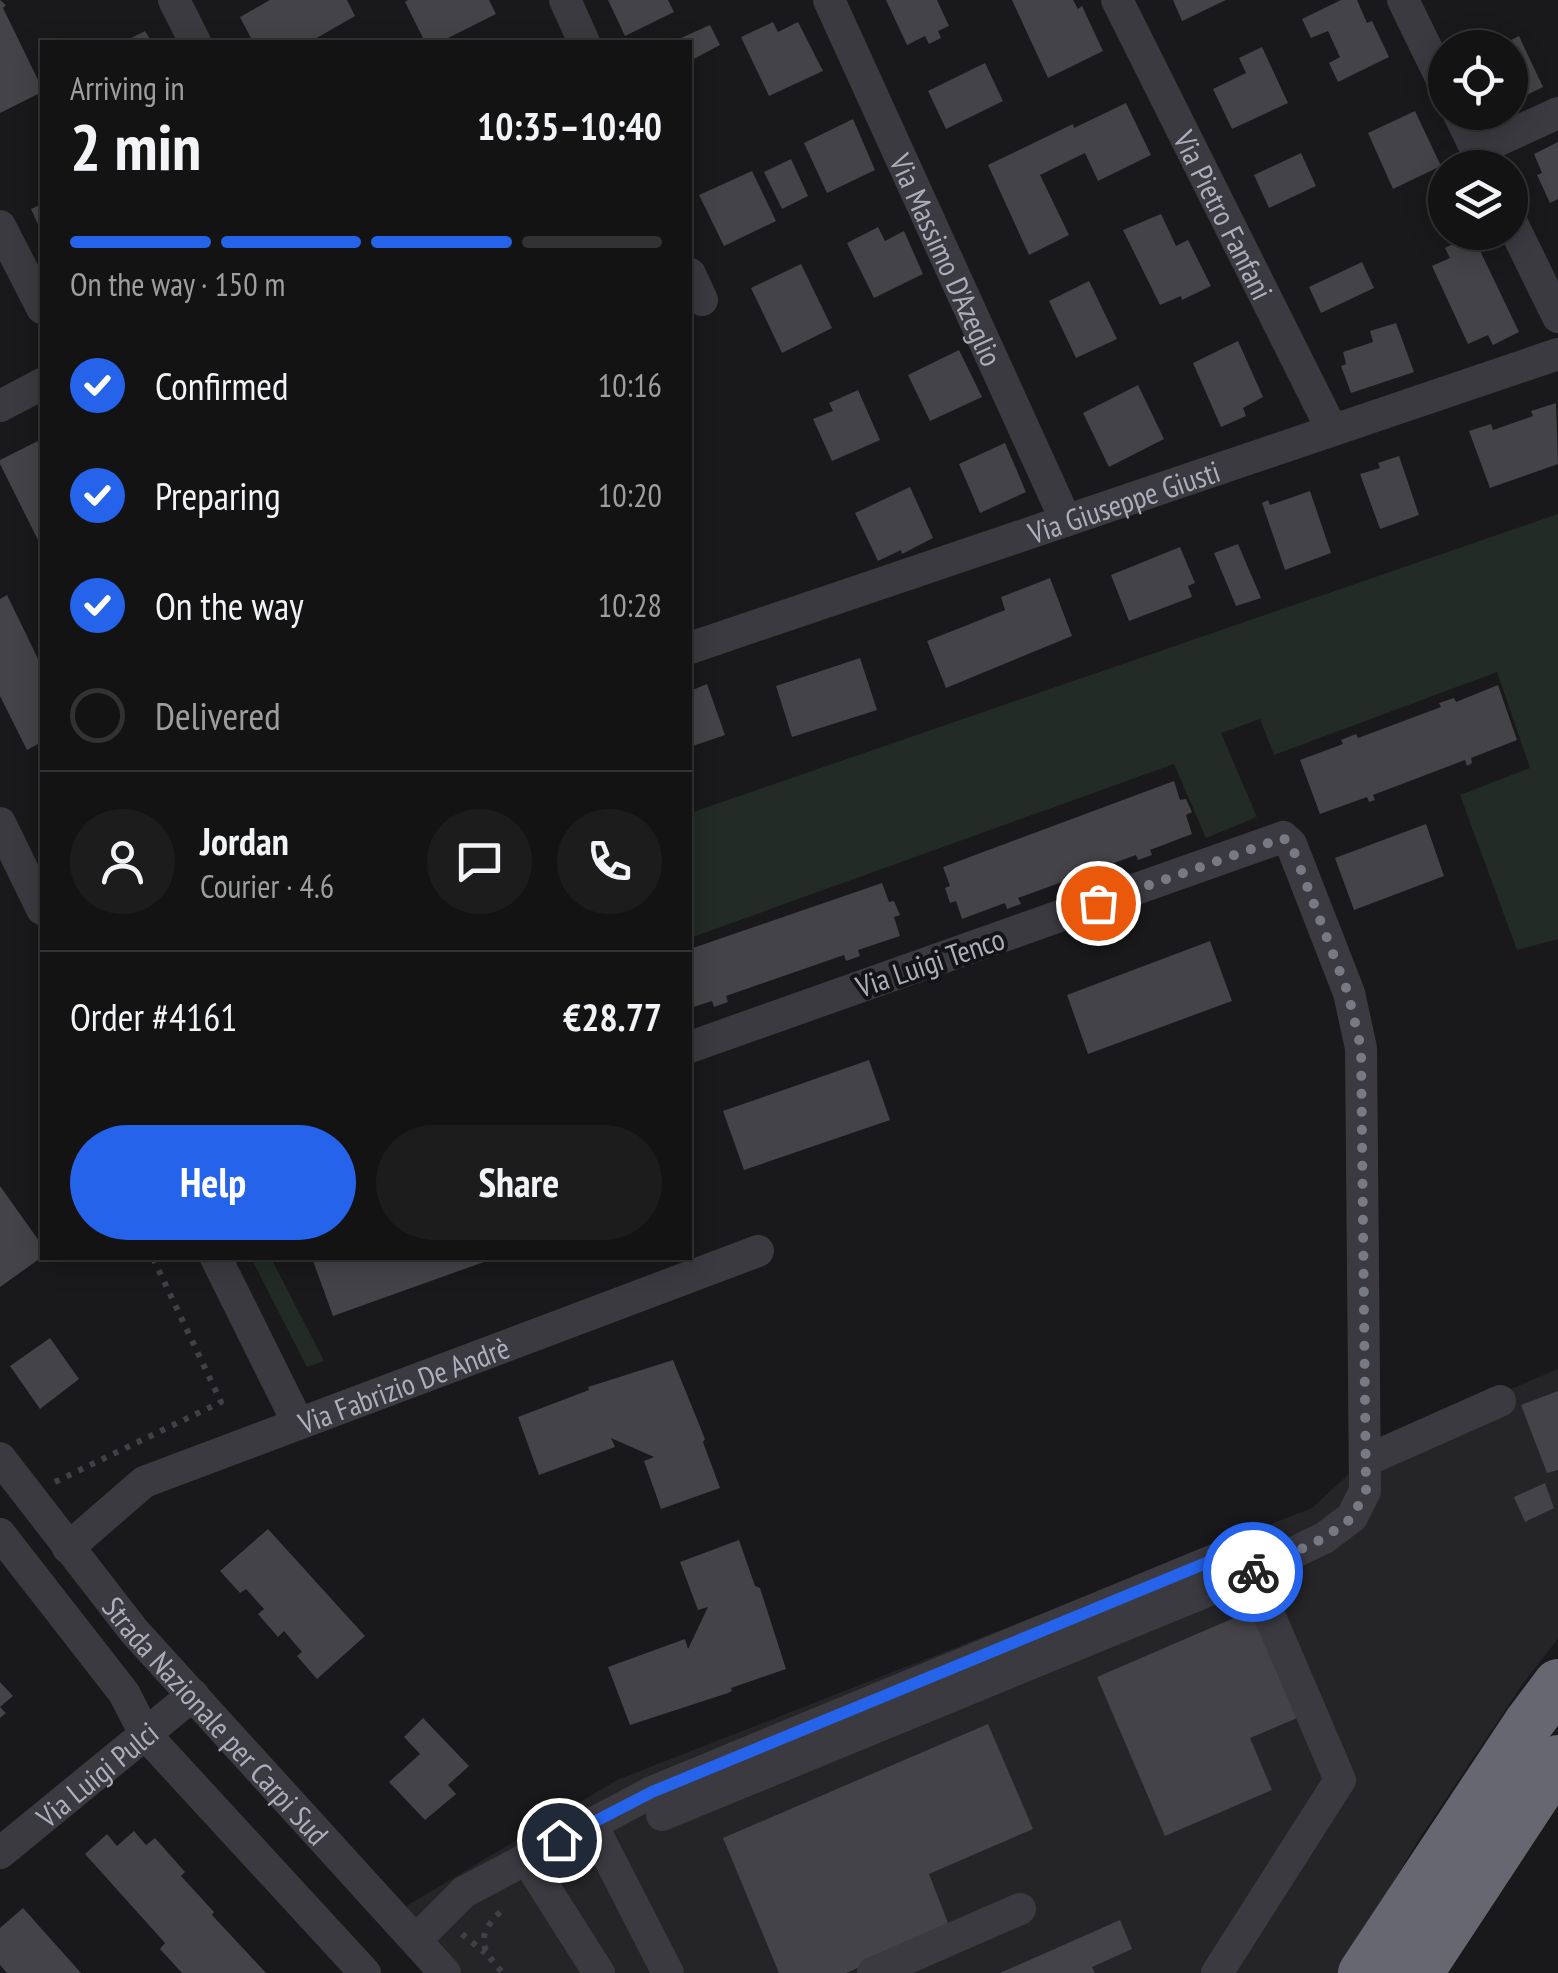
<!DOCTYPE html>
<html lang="en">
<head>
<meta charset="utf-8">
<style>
  body { margin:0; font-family:"PT Sans Narrow",sans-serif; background:#1c1c1d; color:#f1f3f6; height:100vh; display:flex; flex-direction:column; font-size:38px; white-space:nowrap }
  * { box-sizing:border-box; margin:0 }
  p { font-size:32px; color:#9d9ea0 }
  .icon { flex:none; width:55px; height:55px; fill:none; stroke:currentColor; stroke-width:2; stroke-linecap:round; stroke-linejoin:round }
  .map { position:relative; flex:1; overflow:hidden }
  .side { position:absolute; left:40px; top:40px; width:652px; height:1220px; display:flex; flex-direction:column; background:#131314; border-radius:0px; box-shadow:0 5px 25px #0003,0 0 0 2px #323234 }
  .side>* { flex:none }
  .fabs { position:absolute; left:1428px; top:30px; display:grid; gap:20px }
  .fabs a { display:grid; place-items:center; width:100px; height:100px; border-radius:50%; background:#131314; box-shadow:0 5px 25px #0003,0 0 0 2px #323234; font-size:50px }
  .pin { position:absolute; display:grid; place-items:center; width:85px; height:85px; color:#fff; margin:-42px; border:5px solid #fff; border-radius:50%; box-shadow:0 2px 10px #0007 }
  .courier { position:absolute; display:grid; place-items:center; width:100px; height:100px; margin:-50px; border:8px solid #2563eb; border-radius:50%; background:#fff; color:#222; box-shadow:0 2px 12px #0007 }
  .summary em { font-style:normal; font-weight:700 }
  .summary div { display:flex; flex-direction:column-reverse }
  .summary { display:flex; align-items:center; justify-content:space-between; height:170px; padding:0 30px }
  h1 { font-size:65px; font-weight:700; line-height:75px }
  .bar { display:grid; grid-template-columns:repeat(4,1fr); gap:15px 10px; align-content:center; height:120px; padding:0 30px }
  .bar i { height:12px; border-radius:8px; background:#323234 }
  .bar .current { background:#2563eb }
  .bar p { grid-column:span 4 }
  .line { display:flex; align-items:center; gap:25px; padding:0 30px; border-top:2px solid #323234 }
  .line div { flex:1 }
  .round { display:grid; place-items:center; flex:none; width:105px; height:105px; border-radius:52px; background:#1c1c1d }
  ol { padding:0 30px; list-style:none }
  li { display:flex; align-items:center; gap:30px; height:110px }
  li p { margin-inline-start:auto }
  li .icon { padding:10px; border-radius:50%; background:#2563eb; color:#fff; stroke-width:4 }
  li:last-child { color:#9d9ea0 }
  li i { width:55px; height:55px; border:5px solid #323234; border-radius:50% }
  .action { display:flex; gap:20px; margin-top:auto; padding:20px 30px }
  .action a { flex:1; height:115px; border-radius:60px; background:#2563eb; color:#fff; font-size:40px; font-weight:700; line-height:115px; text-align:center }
  .action a+a { background:#1c1c1d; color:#f1f3f6 }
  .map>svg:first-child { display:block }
</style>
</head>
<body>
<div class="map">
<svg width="1558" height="1973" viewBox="0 0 1558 1973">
  <rect width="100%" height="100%" fill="#19191b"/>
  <path fill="#252528" d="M1558 1369V1639L1524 1682 1417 1842 1340 1973H456L398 1911 617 1780 1312 1508 1382 1443Z"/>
  <g fill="#222b25">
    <path d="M1558 514V939L1517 950 1460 795 1530 768 1497 672 1274 755 1260 719 1221 733 1257 817 1206 838 1174 764 690 938V813Z"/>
    <path d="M251 1258H271L324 1361 307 1367Z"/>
  </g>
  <g fill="#434348">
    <path d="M0 0 6 5 3 8 42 88V92L0 113Z"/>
    <path d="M270 0H347L355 16 315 39 317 42H253L240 17Z"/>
    <path d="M408 0H489L496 14 440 42H425L405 2Z"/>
    <path d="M608 0H668L674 12 625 36Z"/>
    <path d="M886 0H937L949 26 938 31 941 38 929 44 925 36 907 45Z"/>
    <path d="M1012 0H1073L1078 9 1082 6 1103 51 1048 78Z"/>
    <path d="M1173 0H1226L1182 21Z"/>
    <path d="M1341 0H1357L1367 23 1372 21 1389 57 1338 82 1329 63 1340 57 1328 31 1311 38 1302 19Z"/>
    <path d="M773 22 778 32 798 22 823 71 769 96 741 37Z"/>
    <path d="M710 25 720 45 690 61V42H683L681 38Z"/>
    <path d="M145 31 152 42H123Z"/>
    <path d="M1519 36 1543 87 1510 103V48H1495Z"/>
    <path d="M1262 47 1288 103 1232 129 1213 89 1246 73 1239 58Z"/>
    <path d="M985 63 1003 101 946 129 928 91Z"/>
    <path d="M1126 103 1151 155 1098 181 1085 153 1040 175 1069 235 1029 255 988 165 1073 124 1074 128Z"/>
    <path d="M1415 111 1441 166 1393 189 1368 133Z"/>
    <path d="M853 119 875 170 827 193 804 143Z"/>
    <path d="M1558 142V199L1550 203 1537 175 1542 173 1534 154Z"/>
    <path d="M1301 153 1316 186 1269 208 1254 175Z"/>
    <path d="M791 159 808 196 782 209 764 172Z"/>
    <path d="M752 171 776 221 724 246 699 195Z"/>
    <path d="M42 204V233L31 209Z"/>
    <path d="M1161 214 1176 246 1188 240 1211 286 1182 300 1181 296 1160 305 1123 230Z"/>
    <path d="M878 227 885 241 904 231 923 274 874 298 847 243Z"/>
    <path d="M1472 234 1519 332 1493 345 1488 335 1468 344 1432 266 1450 258 1445 248Z"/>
    <path d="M1362 262 1374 288 1321 313 1309 287Z"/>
    <path d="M801 264 832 328 782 353 751 288Z"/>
    <path d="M1089 281 1117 339 1076 358 1049 301Z"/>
    <path d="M1396 323 1414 372 1351 393 1341 366 1346 364 1343 352 1373 342 1370 331Z"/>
    <path d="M1238 341 1263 397 1243 408 1246 416 1221 427 1193 363Z"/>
    <path d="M959 350 982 397 930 421 908 375Z"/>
    <path d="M1138 385 1164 439 1109 467 1083 413Z"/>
    <path d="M858 390 880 440 832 461 813 419 833 411 829 403Z"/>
    <path d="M1556 403 1558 464 1490 488 1469 431 1491 424 1493 430 1533 416 1531 411Z"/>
    <path d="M42 439V548L0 464V460Z"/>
    <path d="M1005 443 1026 492 980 513 959 464Z"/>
    <path d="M1399 456 1419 515 1380 529 1360 474 1380 468 1378 463Z"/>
    <path d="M910 487 933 538 902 554 901 550 878 561 855 513Z"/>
    <path d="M1310 491 1331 553 1285 570 1262 503 1268 500 1270 505Z"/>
    <path d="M1238 544 1261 598 1236 606 1214 553Z"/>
    <path d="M1180 547 1195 583 1188 586 1192 597 1129 621 1111 575Z"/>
    <path d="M1050 578 1072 636 946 688 927 641 1005 610 1001 597Z"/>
    <path d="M7 595 42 667V742L27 750 0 696V599Z"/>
    <path d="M860 658 877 710 792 737 776 686Z"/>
    <path d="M707 684 725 735 690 747V691Z"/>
    <path d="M1498 685 1517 740 1471 758 1472 763 1467 766 1465 760 1373 795 1375 800 1369 802 1367 797 1320 814 1300 760 1343 744 1341 740 1356 734 1358 738 1441 707 1439 703 1454 698 1456 702Z"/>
    <path d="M1174 781 1180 800 1186 799 1192 812 1186 815 1192 834 1150 850 1152 855 1138 860 1136 855 1018 898 1021 904 1007 909 1005 903 962 919 956 901 950 903 945 888 950 886 943 867Z"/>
    <path d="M1426 824 1444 876 1354 910 1335 858Z"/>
    <path d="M882 883 889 902 894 901 900 915 894 917 900 936 858 950 860 956 846 961 844 955 726 996 728 1002 714 1007 712 1001 690 1008V949Z"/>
    <path d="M1210 941 1232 1001 1088 1054 1067 995Z"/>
    <path d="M869 1060 890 1120 744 1170 723 1111Z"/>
    <path d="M0 1186 42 1245V1257L0 1287Z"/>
    <path d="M312 1258H495L333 1316Z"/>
    <path d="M50 1338 79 1379 40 1409 10 1366Z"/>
    <path d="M673 1360 705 1439 703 1442 720 1488 661 1509 644 1461 654 1457 611 1438 615 1447 539 1475 518 1417 589 1390 588 1387Z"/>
    <path d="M1558 1391V1470L1547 1473 1521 1405Z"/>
    <path d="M1545 1483 1554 1508 1525 1522 1514 1497Z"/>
    <path d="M268 1529 365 1636 317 1679 297 1656 302 1652 284 1631 278 1637 258 1614 264 1609 246 1589 240 1593 220 1571Z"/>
    <path d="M739 1540 755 1586 760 1588 786 1669 731 1688 732 1691 728 1693 630 1725 608 1667 685 1639 688 1649 708 1607 698 1610 680 1562Z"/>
    <path d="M1257 1608 1302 1716 1250 1738 1272 1790 1165 1836 1097 1677Z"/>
    <path d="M0 1682 13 1696 0 1707 6 1713 0 1718Z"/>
    <path d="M423 1718 469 1766 448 1785 456 1794 425 1820 389 1782 420 1754 404 1737Z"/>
    <path d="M988 1724 1033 1829 929 1874 950 1928 846 1973H779L723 1838Z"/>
    <path d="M134 1831 146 1845 155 1838 185 1872 181 1876 214 1912 212 1915 266 1973H182L160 1949 165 1943 85 1854 107 1834 117 1846Z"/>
    <path d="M23 1908 81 1973H7L0 1965V1928Z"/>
    <path d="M1120 1920 1132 1949 1092 1967 1095 1973H1000Z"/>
  </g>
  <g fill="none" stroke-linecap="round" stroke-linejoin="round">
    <g stroke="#404147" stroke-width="6" stroke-dasharray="5 8" stroke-linecap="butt">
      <path d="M55 1482 221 1402 153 1258"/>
      <path d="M500 1912C474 1938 482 1950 503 1973"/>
      <path d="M462 1934 485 1953"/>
    </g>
    <g stroke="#3a3a40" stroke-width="32">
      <path d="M174 0 195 42"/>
      <path d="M565 0 584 42"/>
      <path id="s1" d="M829 0 1066 521"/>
      <path id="s2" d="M1117 0 1332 430"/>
      <path d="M1403 0 1445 86"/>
      <path d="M1458 112 1485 168"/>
      <path d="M1477 150 1558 113"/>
      <path d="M1510 219 1558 317"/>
      <path d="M0 226 42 308"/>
      <path d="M690 274 702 300"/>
      <path d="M0 406 42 384"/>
      <path id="s3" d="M690 648 1558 354"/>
      <path d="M0 823 42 909"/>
      <path d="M216 1258 298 1423"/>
      <path id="s4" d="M0 1458 134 1631 445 1973"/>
      <path d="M1365 1461 1500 1401"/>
      <path d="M0 1534 124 1693 145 1734 365 1973"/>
      <path id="s5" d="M68 1548 144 1482 758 1251"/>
      <path d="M662 1815 1251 1573 1324 1538 1352 1517 1365 1491 1361 1048 1349 993 1291 844 1283 837 690 1047"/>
      <path d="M591 1823 668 1973"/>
      <path id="s6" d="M0 1853 193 1695"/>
      <path d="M526 1858 599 1973"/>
      <path d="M416 1940 464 1892 652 1792 1241 1549 1340 1780 1217 1973"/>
      <path d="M873 1973 1020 1909"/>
    </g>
    <g stroke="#666771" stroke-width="50">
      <path d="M1363 1973 1528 1724 1558 1684"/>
      <path d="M1418 1973 1558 1760"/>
    </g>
  </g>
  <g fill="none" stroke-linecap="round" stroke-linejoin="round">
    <path stroke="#787a83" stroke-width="10" stroke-dasharray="0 18" d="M1098 903 1283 838 1291 844 1348 993 1361 1048 1366 1490 1352 1518 1324 1538 1253 1572"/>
    <path stroke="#2563eb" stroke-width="12" d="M559 1840 652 1792 1240 1549 1253 1572"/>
  </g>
  <g text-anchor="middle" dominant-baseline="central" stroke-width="8" stroke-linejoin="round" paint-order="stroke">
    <g font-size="30" fill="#abaebb" stroke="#141416">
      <text stroke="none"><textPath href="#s2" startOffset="240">Via Pietro Fanfani</textPath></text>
      <text stroke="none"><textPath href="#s1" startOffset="285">Via Massimo D'Azeglio</textPath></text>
      <text stroke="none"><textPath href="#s3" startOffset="458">Via Giuseppe Giusti</textPath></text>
      <text transform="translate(930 962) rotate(-19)">Via Luigi Tenco</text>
      <text stroke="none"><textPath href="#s5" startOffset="378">Via Fabrizio De Andrè</textPath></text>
      <text stroke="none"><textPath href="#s4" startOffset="340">Strada Nazionale per Carpi Sud</textPath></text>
      <text stroke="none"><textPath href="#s6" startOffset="125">Via Luigi Pulci</textPath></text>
    </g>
  </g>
</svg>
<div class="fabs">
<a><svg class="icon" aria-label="locate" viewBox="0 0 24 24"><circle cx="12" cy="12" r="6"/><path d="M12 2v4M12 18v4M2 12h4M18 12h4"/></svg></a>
<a><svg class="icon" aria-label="layers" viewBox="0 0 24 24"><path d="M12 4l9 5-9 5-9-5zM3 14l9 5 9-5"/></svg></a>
</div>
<div class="pin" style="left:1098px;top:903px;background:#ea580c"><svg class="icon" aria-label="bag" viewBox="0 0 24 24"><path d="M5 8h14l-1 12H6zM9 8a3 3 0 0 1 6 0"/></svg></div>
<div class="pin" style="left:559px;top:1840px;background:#1f2937"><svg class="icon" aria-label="home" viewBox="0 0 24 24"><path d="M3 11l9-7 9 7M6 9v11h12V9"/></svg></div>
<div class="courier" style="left:1253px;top:1572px"><svg class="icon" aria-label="bike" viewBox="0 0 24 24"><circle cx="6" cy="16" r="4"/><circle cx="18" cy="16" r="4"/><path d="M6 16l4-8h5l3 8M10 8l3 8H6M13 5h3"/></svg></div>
<section class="side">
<div class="summary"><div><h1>2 min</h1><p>Arriving in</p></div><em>10:35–10:40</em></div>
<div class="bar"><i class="current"></i><i class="current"></i><i class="current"></i><i></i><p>On the way · 150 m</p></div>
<ol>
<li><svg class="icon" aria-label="check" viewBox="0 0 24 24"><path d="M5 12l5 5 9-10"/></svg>Confirmed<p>10:16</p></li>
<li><svg class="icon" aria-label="check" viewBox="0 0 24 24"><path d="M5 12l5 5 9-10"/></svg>Preparing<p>10:20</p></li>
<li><svg class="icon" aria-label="check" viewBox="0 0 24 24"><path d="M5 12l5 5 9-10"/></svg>On the way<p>10:28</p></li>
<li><i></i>Delivered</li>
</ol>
<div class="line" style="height:180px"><a class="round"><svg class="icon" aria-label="person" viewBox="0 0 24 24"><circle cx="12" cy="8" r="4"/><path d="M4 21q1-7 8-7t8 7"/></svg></a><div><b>Jordan</b><p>Courier · 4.6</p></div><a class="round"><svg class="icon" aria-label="chat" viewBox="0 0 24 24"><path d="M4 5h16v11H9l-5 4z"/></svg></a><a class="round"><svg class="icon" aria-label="phone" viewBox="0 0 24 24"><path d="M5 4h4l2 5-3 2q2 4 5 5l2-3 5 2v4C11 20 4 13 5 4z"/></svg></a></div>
<div class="line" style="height:130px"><div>Order #4161</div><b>€28.77</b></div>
<div class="action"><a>Help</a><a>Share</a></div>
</section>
</div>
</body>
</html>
